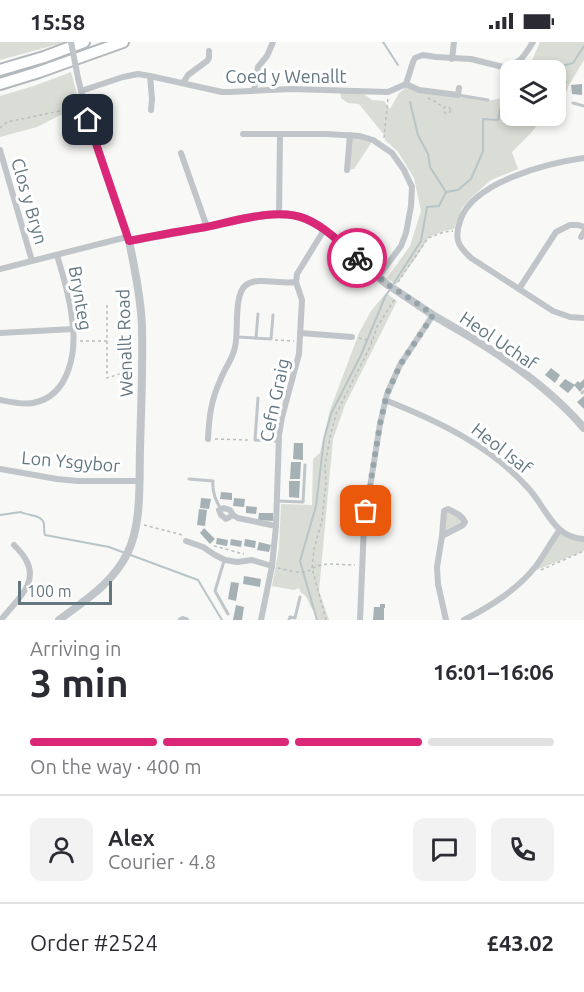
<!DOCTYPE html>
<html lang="en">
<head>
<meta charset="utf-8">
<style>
  body { margin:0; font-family:Ubuntu,sans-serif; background:#f2f2f3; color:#2b2b33; height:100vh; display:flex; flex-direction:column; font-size:22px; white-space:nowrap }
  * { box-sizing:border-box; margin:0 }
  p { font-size:20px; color:#7c7c81 }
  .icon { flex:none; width:33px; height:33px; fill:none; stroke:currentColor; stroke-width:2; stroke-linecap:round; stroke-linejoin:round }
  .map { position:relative; height:578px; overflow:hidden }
  .details { display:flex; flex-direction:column; background:#fff; flex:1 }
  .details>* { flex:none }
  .tools { position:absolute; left:500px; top:18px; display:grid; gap:12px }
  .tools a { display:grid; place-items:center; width:66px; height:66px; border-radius:12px; background:#fff; box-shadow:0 3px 9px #0003; font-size:30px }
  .scale { position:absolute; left:18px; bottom:15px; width:94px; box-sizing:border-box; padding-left:6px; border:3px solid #637781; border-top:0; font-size:16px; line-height:21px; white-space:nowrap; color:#637781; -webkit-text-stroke:4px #fff; paint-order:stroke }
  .pin { position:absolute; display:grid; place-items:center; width:51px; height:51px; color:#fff; margin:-26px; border-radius:12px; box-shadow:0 3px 9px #0006 }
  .courier { position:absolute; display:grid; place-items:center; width:60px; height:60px; margin:-30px; border:4px solid #db2777; border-radius:50%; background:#fff; color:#222; box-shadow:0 2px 8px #0007 }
  .headline em { font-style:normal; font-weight:600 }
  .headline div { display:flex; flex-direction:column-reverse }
  .headline { display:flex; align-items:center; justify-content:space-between; height:102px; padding:0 30px }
  h1 { font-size:39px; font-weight:600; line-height:45px }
  .bar { display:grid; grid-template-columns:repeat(4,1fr); gap:9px 6px; align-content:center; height:72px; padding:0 30px }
  .bar i { height:8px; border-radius:4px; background:#e1e1e2 }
  .bar .active { background:#db2777 }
  .bar p { grid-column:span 4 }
  .line { display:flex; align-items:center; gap:15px; padding:0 30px; border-top:2px solid #e1e1e2 }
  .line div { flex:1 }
  .round { display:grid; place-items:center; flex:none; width:63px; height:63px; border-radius:12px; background:#f2f2f3 }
  .status { display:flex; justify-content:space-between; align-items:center; height:42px; padding:0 30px; background:#fff; direction:ltr }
  .status svg { height:16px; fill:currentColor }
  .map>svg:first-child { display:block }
</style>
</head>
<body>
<div class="status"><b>15:58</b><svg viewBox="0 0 49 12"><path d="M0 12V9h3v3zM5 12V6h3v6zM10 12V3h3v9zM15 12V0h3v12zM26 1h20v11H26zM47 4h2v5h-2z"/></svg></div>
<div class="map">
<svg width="584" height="578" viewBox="0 0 584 578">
  <rect width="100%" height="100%" fill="#f8f8f6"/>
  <g fill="#d9ddd5">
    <path d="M0 0H66L0 18Z"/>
    <path d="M540 0H584V18L569 43 562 61 555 65V28H528Z"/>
    <path d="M71 30 80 63 37 85 0 95V54L34 44Z"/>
    <path d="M406 42 413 46 488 59 506 55 510 52V74H544L531 91 512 110 518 127 491 138 473 154 462 166 454 187 444 189 429 195 415 217 396 243 387 236 410 204 421 169 414 136 398 110 385 98V94L359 62 348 61 341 56 340 49H360L372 58 384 59 390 67 399 51 404 47Z"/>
    <path d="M350 93 373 98 354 127 347 128Z"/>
    <path d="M386 251 397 259 345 363 333 397 319 549 329 578H318L315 568 312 567C309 562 307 552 301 551L299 546 294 548 272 544 279 506 281 462 312 463 313 417 320 411 330 368 359 291 371 269Z"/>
    <path d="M448 467 465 480 442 494 443 481Z"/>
    <path d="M559 489 584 497V509L529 531Z"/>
  </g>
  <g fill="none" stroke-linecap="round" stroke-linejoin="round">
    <g stroke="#b7c5c8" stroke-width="2">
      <path d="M383 0 398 23"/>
      <path d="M555 55 566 40 560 31 562 24 573 21 584 4"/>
      <path d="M410 60 418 93 428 112 430 125 446 150"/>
      <path d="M518 74 523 77 529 74"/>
      <path d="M0 473 21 470C28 474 42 472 44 482 44 486 44 490 45 493L109 505 198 538 222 578"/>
      <path d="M317 578 300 519 316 464 324 397 331 372 361 313 385 255 421 199 427 165 439 164 446 150 458 148 471 137 483 109V77L498 78 500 67 510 69"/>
    </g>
  </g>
  <g fill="#a6b1b5">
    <path d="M582 42V53L572 52 571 43Z"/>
    <path d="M551 326 560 333 555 341 545 333Z"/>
    <path d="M565 337 575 343 568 351 559 344Z"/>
    <path d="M584 337V345L580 350 574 343 578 339 580 341Z"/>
    <path d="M584 354V367L577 360Z"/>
    <path d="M294 401H303V418L293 417Z"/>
    <path d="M291 420H301L300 437H290Z"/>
    <path d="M289 439H300L299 456 289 455Z"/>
    <path d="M221 450 232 451V458L220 457Z"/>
    <path d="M201 456 211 457 209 467 200 466Z"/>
    <path d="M234 456 245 457 244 465 233 464Z"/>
    <path d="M246 464 257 465 256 472 246 471Z"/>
    <path d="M199 467 207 468 205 484 197 483Z"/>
    <path d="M259 471H273V479L258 478Z"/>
    <path d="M204 486 215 497 210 502 200 491Z"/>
    <path d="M217 496 228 498 227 504 216 502Z"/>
    <path d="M231 497 242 499 241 505 230 503Z"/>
    <path d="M245 497 256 499 255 506 244 504Z"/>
    <path d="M259 500 271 503 269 510 257 508Z"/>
    <path d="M244 534 261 537 260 545 243 542Z"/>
    <path d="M231 540 239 541 236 559 228 557Z"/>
    <path d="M380 562H385V566H384V578H373L374 565H380Z"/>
    <path d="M236 563 244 565 242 578H233Z"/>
  </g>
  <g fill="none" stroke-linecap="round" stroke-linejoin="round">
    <g stroke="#b2b8bb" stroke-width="14">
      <g id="motorway">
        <path d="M0 28 44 15 84 0"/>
        <path d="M0 42 39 30 123 0"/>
      </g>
    </g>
    <g stroke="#b9bec0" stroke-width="1.5" stroke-dasharray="3 3" stroke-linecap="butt">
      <path d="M428 56 436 60 444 66"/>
      <circle cx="447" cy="68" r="3.5"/>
      <path d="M0 86 7 80 79 65"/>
      <path d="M384 96 388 56"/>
      <path d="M398 240 428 196 444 190 453 189"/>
      <path d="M359 296 372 299"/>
      <path d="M275 298 294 299"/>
      <path d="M80 299H107V262"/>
      <path d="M107 299V336L123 331 134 330"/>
      <path d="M215 397 249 398"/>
      <path d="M144 483 183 493"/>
      <path d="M214 504 244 512"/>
      <path d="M278 526C287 528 299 532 308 529 312 527 315 524 321 523 332 521 344 523 355 523"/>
      <path d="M541 528 584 509"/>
      <path d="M326 578 312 526 314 507 322 478 326 441 325 424 330 395 336 372 371 303 377 285 394 258V255"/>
    </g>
    <g stroke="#bfc5c8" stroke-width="3">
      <path d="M458 53 488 58"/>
      <path d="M573 61 584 64"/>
      <path d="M237 295 271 297 273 273"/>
      <path d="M256 296 258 272"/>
      <path d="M582 351 584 349"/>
      <path d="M258 356 255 398 277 399"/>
      <path d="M189 437 213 439C212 450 215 458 221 467"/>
      <path d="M277 459 303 460 305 423"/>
      <path d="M224 519 215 549 228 572"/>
      <path d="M289 578 290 575 295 576 300 555"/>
    </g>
    <g stroke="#bfc5c8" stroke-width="6">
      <path d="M452 17 454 0"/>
      <path d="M150 34 152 57 151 68"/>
      <path d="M78 36 88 78 129 199"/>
      <path d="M183 41 188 33 207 19 209 16V9"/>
      <path d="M406 42 419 48 458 53 459 46"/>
      <path d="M254 48 258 25 267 14 273 0"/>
      <path d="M81 49 123 35 138 32 150 34 222 50H230L291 47 388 50 406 42 413 20 415 16 423 13 436 15 471 17 503 25C519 24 525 13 533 0"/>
      <path d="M243 92H326L360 94 373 98 392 111 404 128 412 145 411 164 406 191 401 204 378 235"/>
      <path d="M0 108 32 219"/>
      <path d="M181 111 207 185"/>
      <path d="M584 116C548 121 472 140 460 179 454 197 458 204 471 216L553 269 570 275 584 276"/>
      <path d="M347 128 350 93"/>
      <path d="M279 173 280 92"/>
      <path d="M581 195 584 190"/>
      <path d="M0 227 127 195"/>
      <path d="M519 247 556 190 570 183H578L584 185"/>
      <path d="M0 291 73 287"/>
      <path d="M300 291 352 295"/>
      <path d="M0 358C10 360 22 363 33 361 70 354 77 309 72 277 70 255 63 234 57 213"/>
      <path d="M385 358C438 379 491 404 529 447 547 467 554 496 584 497"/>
      <path d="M208 397C209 376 211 358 220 339 224 327 233 317 235 305 239 290 233 253 246 243 258 234 281 243 296 240"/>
      <path d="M0 427 57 437 78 439H139"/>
      <path d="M233 473 226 477 221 473 219 468 224 466 230 468 233 473 238 476 276 484"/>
      <path d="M442 494 463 483 465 480C462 473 454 470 448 467L444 469 442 494 437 525 438 542 446 578"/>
      <path d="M186 499 203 505 215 513 225 518 237 520 252 518 272 524"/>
      <path d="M1 578C14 560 40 542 26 518 23 512 18 507 14 503"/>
      <path d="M181 578 183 577 186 578"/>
      <path d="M261 578 272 524 276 484 279 393 282 375 299 312 302 258 296 240 297 232 324 188"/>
      <path d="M360 578 364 483 380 382 387 352 400 323 433 273"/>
      <path d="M464 578C491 564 517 548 536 524 544 513 551 500 559 489"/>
    </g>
    <g stroke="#bfc5c8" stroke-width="8">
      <path d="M394 247C408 256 422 266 436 275 453 285 471 295 488 306 522 328 557 355 584 386"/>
      <path d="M59 578C84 559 112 542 127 512 142 483 139 441 140 408 141 367 143 326 142 285 141 256 135 227 129 199 154 194 180 190 206 185 235 179 278 165 306 177 335 189 363 224 388 243"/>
    </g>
    <use href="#motorway" stroke="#fff" stroke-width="10"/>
    <path stroke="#bfc5c8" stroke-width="6" d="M71 0 78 36"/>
  </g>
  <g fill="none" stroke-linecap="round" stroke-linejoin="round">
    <path stroke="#97a4aa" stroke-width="6" stroke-dasharray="0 10.8" d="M357 216 388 243 415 260 433 273 400 323 387 352 380 382 366 469"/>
    <path stroke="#db2777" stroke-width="8" d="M88 78 129 199C154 194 180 189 206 185 235 179 278 165 306 177 325 185 342 202 357 216"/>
  </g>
  <g text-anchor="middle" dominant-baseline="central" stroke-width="6" stroke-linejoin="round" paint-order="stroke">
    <g font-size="18" fill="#637781" stroke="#fff">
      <text x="286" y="34">Coed y Wenallt</text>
      <text transform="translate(30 159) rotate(74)">Clos y Bryn</text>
      <text transform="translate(81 256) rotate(80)">Brynteg</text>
      <text transform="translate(499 298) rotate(34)">Heol Uchaf</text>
      <text transform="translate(124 301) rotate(-92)">Wenallt Road</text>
      <text transform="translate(274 358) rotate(-78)">Cefn Graig</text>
      <text transform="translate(502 406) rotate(38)">Heol Isaf</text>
      <text transform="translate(71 419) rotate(5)">Lon Ysgybor</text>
    </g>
  </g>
</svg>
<div class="tools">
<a><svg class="icon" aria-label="layers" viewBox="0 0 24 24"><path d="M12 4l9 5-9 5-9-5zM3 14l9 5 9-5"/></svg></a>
</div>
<div class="scale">100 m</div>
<div class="pin" style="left:366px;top:469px;background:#ea580c"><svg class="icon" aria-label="bag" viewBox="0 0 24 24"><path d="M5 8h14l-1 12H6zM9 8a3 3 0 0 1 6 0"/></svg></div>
<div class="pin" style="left:88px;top:78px;background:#1f2937"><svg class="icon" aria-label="home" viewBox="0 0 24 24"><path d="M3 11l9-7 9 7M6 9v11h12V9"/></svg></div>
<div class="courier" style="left:357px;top:216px"><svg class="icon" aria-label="bike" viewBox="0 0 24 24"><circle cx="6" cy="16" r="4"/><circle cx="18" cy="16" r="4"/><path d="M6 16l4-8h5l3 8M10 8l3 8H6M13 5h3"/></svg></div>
</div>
<section class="details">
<div class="headline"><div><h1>3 min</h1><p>Arriving in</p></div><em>16:01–16:06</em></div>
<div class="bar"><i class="active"></i><i class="active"></i><i class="active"></i><i></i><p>On the way · 400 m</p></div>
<div class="line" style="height:108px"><a class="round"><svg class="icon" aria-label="person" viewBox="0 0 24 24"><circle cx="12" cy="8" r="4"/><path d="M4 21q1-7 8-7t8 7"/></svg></a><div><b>Alex</b><p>Courier · 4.8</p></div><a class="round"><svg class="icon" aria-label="chat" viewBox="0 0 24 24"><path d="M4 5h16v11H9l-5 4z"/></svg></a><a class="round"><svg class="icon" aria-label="phone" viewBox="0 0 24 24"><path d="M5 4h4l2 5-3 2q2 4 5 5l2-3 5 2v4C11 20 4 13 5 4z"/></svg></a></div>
<div class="line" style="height:78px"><div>Order #2524</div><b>£43.02</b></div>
</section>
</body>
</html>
